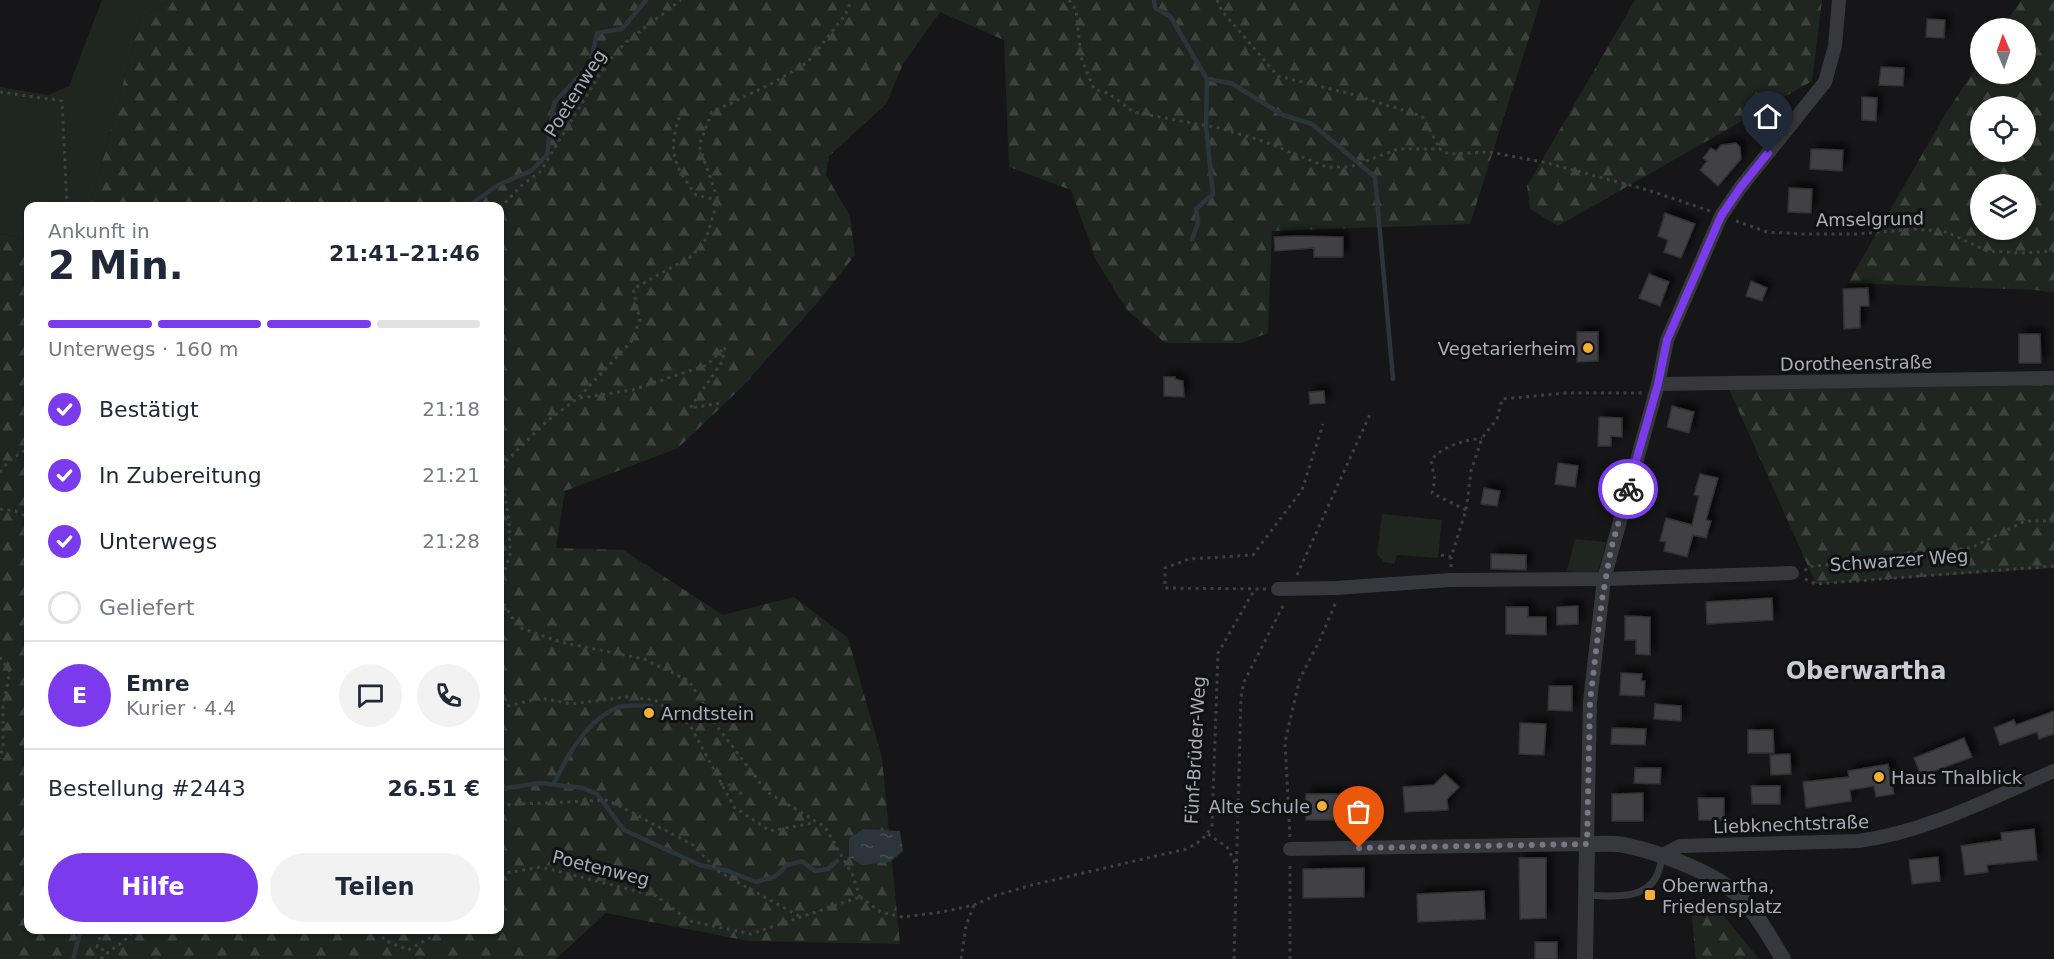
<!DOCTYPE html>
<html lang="de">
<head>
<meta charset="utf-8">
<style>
  body { margin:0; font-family:"DejaVu Sans",sans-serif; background:#f2f2f3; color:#1f2937; height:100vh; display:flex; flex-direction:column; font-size:22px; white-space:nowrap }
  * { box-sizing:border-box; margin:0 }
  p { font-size:20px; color:#747a83 }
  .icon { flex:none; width:33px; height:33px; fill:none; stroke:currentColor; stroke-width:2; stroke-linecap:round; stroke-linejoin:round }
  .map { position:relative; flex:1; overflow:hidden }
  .details { position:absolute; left:24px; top:202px; width:480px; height:732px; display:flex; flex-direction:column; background:#fff; border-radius:12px; box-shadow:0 2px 4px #0004 }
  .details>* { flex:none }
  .needle { width:39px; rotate:358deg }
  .fabs { position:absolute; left:1970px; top:18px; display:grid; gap:12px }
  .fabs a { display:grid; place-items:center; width:66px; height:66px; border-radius:50%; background:#fff; box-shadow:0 2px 4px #0004; font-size:30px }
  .pin { position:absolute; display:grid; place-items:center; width:51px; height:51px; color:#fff; margin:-62px -26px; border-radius:50% 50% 50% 0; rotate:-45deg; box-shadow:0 0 6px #0007 }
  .pin .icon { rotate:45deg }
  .courier { position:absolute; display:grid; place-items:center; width:60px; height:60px; margin:-30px; border:4px solid #7c3aed; border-radius:50%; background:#fff; color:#222; box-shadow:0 2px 8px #0007 }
  .overview em { font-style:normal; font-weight:700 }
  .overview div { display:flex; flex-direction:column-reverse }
  .overview { display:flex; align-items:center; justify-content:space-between; height:102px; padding:0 24px }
  h1 { font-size:39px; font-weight:700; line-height:45px }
  .bar { display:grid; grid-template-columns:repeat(4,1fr); gap:9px 6px; align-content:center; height:72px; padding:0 24px }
  .bar i { height:8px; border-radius:4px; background:#e0e1e3 }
  .bar .active { background:#7c3aed }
  .bar p { grid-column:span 4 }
  .line { display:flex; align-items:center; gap:15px; padding:0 24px; border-top:2px solid #e0e1e3 }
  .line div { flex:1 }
  .round { display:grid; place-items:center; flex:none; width:63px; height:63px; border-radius:32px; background:#f2f2f3 }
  ol { padding:0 24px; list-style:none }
  li { display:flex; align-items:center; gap:18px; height:66px }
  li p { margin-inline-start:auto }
  li .icon { padding:6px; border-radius:50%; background:#7c3aed; color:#fff; stroke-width:4 }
  li:last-child { color:#747a83 }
  li i { width:33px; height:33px; border:3px solid #e0e1e3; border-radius:50% }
  .primary-button { display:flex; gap:12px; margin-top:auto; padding:12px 24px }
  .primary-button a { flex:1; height:69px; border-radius:36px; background:#7c3aed; color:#fff; font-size:24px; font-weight:700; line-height:69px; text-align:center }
  .primary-button a+a { background:#f2f2f3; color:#1f2937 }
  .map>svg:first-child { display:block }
</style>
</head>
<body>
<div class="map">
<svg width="2054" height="959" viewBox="0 0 2054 959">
  <defs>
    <pattern id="forest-firs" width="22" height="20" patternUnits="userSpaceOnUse" patternTransform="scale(1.5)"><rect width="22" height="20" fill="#1e261f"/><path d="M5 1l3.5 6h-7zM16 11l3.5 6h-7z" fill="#3c433d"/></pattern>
    <pattern id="water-ripples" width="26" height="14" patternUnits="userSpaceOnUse" patternTransform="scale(1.5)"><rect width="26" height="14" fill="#2c353c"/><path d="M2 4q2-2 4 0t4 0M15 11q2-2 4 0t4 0" fill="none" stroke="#485056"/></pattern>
    <filter id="shadow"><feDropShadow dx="5.5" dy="-5.5" stdDeviation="3" flood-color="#0009"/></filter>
  </defs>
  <rect width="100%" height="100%" fill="#161618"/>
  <g fill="#1e261f">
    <path d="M102 0H172L141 17 90 207H28V240L0 233V87L48 95 69 86Z"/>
    <path d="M1382 514 1442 520 1438 558 1397 555 1394 564 1384 562 1377 554Z"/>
    <path d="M1575 539 1606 542 1598 572 1593 574 1567 571Z"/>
  </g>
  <g fill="url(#forest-firs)" fill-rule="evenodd">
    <path d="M172 0H1541L1470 224 1272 231 1268 333 1241 343H1165L1128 311 1096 260 1071 190 1009 167 1004 40 940 12 903 64 886 104 829 156 826 175 850 216 855 255 818 302 742 387 678 448 565 491 556 548 623 550 723 615 794 597 848 638 882 758 900 944 748 941 606 913 556 959H0V233L28 240V930H500V207H90L141 17Z"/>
    <path d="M1635 0H1822L1812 81 1558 226 1530 209 1527 186Z"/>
    <path d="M2021 0H2054V293L2035 290 1848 283 1946 113 1980 62V74H2025V28H2002ZM1980 106H2025V152H1980ZM2025 184V230H1980V184Z"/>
    <path d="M2054 378V568L1816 584 1729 389Z"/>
    <path d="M1709 898 1759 959H1696L1691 908Z"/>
  </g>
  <path fill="url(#water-ripples)" d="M863 829 900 831 903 851 890 862 862 865 849 857V839Z"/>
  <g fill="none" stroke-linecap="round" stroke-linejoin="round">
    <g stroke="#2c353c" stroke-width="4.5">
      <path d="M1154 0 1155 8 1170 16 1207 79 1231 83 1283 115 1312 124 1375 177 1393 379"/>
      <path d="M467 207 498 185 531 171 547 155 554 103 575 80 589 70 597 33 622 29 646 0"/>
      <path d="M1192 239 1198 223 1196 209 1213 194 1206 126 1207 79"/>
      <path d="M554 783C568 755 587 719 619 707 628 704 642 706 651 706"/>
      <path d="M500 789 540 783 583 788 597 794 624 830 700 865 728 871 756 882 776 876 787 865 802 861 815 871 828 869 837 861"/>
      <path d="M73 959 81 930"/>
    </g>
  </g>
  <g fill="#404145" stroke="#303034" stroke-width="1.5" filter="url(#shadow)">
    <path d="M1927 19 1945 20 1944 38 1926 37Z"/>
    <path d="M1881 67 1904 68 1903 86 1879 85Z"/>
    <path d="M1862 97 1877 98 1876 121 1862 120Z"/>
    <path d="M1736 143 1740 147 1741 159 1718 186 1700 170 1707 161 1703 158 1711 148 1716 151 1721 145Z"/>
    <path d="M1811 149 1843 150 1842 171 1810 169Z"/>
    <path d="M1789 188 1812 189 1811 213 1788 212Z"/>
    <path d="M1665 213 1695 224 1681 258 1664 252 1668 240 1658 236Z"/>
    <path d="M1297 236 1343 237V257H1314V248L1275 251 1274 237Z"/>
    <path d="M1649 274 1669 282 1660 306 1639 298Z"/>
    <path d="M1751 281 1767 288 1762 301 1746 296Z"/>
    <path d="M1868 288 1869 306H1860V328L1844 329 1843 289Z"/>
    <path d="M1577 332H1598V361L1577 362Z"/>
    <path d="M2019 334H2040L2041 363H2019Z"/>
    <path d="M1164 377H1175V379L1183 381 1184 397 1164 396Z"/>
    <path d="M1324 391 1325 403 1310 404 1309 392Z"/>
    <path d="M1672 406 1694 412 1689 433 1667 427Z"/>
    <path d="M1599 417 1622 418V437L1611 436V446H1598Z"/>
    <path d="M1558 463 1578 466 1575 487 1555 484Z"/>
    <path d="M1700 474 1718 478 1706 520 1711 521 1706 538 1693 535 1687 557 1664 551 1666 542 1660 541 1666 518 1692 525 1699 496 1694 495Z"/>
    <path d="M1484 488 1500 491 1497 506 1481 504Z"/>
    <path d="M1491 554 1526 555V570L1491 569Z"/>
    <path d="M1772 598 1773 620 1707 624 1706 602Z"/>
    <path d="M1578 606V624L1557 625V607Z"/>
    <path d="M1506 607H1528V617H1546V635L1506 634Z"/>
    <path d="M1625 616 1650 617V655L1636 654V640H1625Z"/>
    <path d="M1621 673 1642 674 1641 681H1645L1644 696 1620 695Z"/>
    <path d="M1549 686H1572V711L1548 710Z"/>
    <path d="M1655 704 1681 706V721L1654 719Z"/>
    <path d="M2054 711V734L2039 739 2037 732 2000 745 1994 728 2014 720 2016 725Z"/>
    <path d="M1520 723 1546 724 1544 755 1519 754Z"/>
    <path d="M1612 728 1646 729 1645 745 1611 744Z"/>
    <path d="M1748 730H1773L1774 753H1748Z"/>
    <path d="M1964 738 1972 757 1921 776 1914 758Z"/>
    <path d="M1790 754 1791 774 1771 775 1770 755Z"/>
    <path d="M1888 764 1894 794 1876 797 1874 786 1850 790 1851 801 1806 808 1803 782 1849 777 1848 771Z"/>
    <path d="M1635 768H1661L1660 784 1634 783Z"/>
    <path d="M1445 774 1459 787 1447 799 1448 810 1405 812 1403 787 1434 785Z"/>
    <path d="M1751 786H1780V804H1752Z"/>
    <path d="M1643 793V821H1612V794Z"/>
    <rect x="1306" y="794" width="35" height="26"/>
    <path d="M1698 798H1724V820H1699Z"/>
    <path d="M2034 829 2037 860 1987 865 1988 872 1965 875 1961 846 2002 840 2001 833Z"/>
    <path d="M1938 857 1940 881 1912 884 1909 860Z"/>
    <path d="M1519 858H1546V918L1520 919Z"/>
    <path d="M1364 868V897L1303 898V869Z"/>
    <path d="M1484 891 1485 919 1418 922 1417 894Z"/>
    <rect x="1535" y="942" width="22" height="17"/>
  </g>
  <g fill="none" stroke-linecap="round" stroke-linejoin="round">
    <g stroke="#3d3f44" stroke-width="3" stroke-dasharray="3 4.5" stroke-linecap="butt">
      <path d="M1069 0 1076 10 1081 57 1094 89 1110 94 1133 112 1219 128 1260 140 1327 167H1350L1398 149H1440L1449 154 1489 152 1543 162 1648 190 1710 211"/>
      <path d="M1217 0 1222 11 1278 76 1351 94 1422 116 1440 149"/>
      <path d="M0 92 62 101 67 207"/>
      <path d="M682 110C667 148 672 164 696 195L718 200"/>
      <path d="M500 208 523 184 540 172 606 64 626 42 681 0"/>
      <path d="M1736 221 1767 232 1802 234H1857L1914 229 1947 232 1987 251 2023 253 2054 251"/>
      <path d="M580 398 632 390 707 365 725 347 722 362 690 408 721 403"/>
      <path d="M501 471 509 521 510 555 503 576 502 601 518 627 560 642 644 659 689 681 719 729 767 792 825 827 852 874 860 897"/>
      <path d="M0 472 9 461 28 448"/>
      <path d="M500 475 507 460 546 422 578 398 631 342 640 320 633 289 692 256 706 239 718 200 699 145 712 112 771 84 808 62 846 14 851 0"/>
      <path d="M0 509 15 511 28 517"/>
      <path d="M1466 510 1432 493 1435 480 1431 460C1445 445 1462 441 1482 438"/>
      <path d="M1441 555 1451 557"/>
      <path d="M1451 567V557L1466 510 1471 471 1482 438 1497 419 1502 399 1566 393H1642"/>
      <path d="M1805 571 1807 568 1814 566 1865 562 1907 553 1971 548 2025 521H2054"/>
      <path d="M1297 575 1371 412"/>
      <path d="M1805 579 1816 584 2054 566"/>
      <path d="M1266 589 1165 588V568L1189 559 1253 555 1302 490 1323 424"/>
      <path d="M0 657 10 672 3 704V747L0 759"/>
      <path d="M500 708 540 698 572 704 626 697 655 700 690 725 734 807 770 831 813 823"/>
      <path d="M720 784 732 785 743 795"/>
      <path d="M500 805 608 800 693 845 719 872 799 916"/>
      <path d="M1208 834 1227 847 1236 865"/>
      <path d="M1290 837 1285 742 1300 678 1319 642 1336 602"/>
      <path d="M500 874 541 867 656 896 690 921 751 934 860 897"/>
      <path d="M860 897 881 912 903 917 942 912 974 905 994 896 1028 886 1186 849C1198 843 1206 838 1212 825L1218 653 1255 589"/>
      <path d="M102 930 97 947 107 952"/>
      <path d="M379 930 384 940 408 950 444 930"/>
      <path d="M101 959C111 948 126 943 133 930"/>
      <path d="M961 959 966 926 974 905"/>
      <path d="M1234 959 1241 697 1244 682 1285 602"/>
      <path d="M1290 959V862"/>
    </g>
    <path stroke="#37383d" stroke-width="7" d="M1588 895C1611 896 1645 901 1657 875 1660 870 1661 862 1662 857"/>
    <g stroke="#37383d" stroke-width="14">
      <path d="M1658 384 2054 378"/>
      <path d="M1278 589 1336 588 1450 580 1604 579 1792 573"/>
      <path d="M1290 849 1587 844 1590 702 1604 579 1658 384 1667 340 1721 216 1740 188 1825 82 1835 46 1839 0"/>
      <path d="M1663 855 1680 846 1858 841C1926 832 1991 798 2054 771"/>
    </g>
    <path stroke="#37383d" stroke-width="16" d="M1585 959 1587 844C1599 844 1612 843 1624 845 1659 852 1716 873 1741 898 1758 915 1770 938 1783 959"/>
  </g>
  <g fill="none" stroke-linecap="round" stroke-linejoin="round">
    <path stroke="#757880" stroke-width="6" stroke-dasharray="0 10.8" d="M1359 848 1587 844 1590 702 1602 600 1611 549 1628 489"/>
    <path stroke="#7c3aed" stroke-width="8" d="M1628 489 1658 384 1667 340 1721 216 1740 188 1768 153"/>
  </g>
  <g fill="#f2b134" stroke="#111113" stroke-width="2">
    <circle cx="1588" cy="348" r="6"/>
    <circle cx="649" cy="713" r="6"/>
    <circle cx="1879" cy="777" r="6"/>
    <circle cx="1322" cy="806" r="6"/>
    <rect x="1644" y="889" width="12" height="12" rx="3"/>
  </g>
  <g text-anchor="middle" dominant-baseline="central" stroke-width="6" stroke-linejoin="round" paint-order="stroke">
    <g font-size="18" fill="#a8adb8" stroke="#111113">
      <text transform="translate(575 93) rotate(-58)">Poetenweg</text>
      <text transform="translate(1870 219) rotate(-1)">Amselgrund</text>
      <text transform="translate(1856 363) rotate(-1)">Dorotheenstraße</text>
      <text transform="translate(1899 560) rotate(-4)">Schwarzer Weg</text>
      <text transform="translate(1195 750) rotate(-87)">Fünf-Brüder-Weg</text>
      <text transform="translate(1791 824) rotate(-2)">Liebknechtstraße</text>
      <text transform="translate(601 868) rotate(14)">Poetenweg</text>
    </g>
    <g font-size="18" fill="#a8adb8" stroke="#111113" text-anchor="start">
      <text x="1576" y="348" text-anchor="end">Vegetarierheim</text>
      <text x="661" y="713">Arndtstein</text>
      <text x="1891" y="777">Haus Thalblick</text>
      <text x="1310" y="806" text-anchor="end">Alte Schule</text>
      <text x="1662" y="885">Oberwartha,<tspan x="1662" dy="21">Friedensplatz</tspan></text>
    </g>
    <g font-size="24" font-weight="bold" fill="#c9ccd4" stroke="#111113">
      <text x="1866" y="671">Oberwartha</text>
    </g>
  </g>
</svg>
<div class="fabs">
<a><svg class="needle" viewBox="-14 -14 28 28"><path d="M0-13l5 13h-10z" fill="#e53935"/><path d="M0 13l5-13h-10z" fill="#747a83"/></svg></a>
<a><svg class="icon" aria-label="locate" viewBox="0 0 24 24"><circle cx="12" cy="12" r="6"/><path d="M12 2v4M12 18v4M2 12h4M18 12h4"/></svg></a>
<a><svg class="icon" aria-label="layers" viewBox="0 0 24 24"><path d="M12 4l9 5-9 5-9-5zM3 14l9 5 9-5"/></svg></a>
</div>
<div class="pin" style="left:1359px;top:848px;background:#ea580c"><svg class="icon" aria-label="bag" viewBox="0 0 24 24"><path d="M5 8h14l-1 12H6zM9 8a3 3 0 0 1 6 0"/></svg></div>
<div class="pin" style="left:1768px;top:153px;background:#1f2937"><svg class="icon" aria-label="home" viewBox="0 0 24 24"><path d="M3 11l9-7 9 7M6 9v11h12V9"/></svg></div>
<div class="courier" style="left:1628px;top:489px"><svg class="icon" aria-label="bike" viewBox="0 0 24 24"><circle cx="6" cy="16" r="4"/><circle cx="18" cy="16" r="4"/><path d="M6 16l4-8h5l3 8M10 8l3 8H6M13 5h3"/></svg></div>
<section class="details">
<div class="overview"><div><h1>2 Min.</h1><p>Ankunft in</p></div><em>21:41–21:46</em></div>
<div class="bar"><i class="active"></i><i class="active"></i><i class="active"></i><i></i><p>Unterwegs · 160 m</p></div>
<ol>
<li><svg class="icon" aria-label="check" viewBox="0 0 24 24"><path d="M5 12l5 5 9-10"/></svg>Bestätigt<p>21:18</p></li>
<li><svg class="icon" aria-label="check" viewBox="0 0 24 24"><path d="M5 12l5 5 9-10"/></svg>In Zubereitung<p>21:21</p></li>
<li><svg class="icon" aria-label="check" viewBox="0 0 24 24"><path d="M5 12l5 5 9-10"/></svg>Unterwegs<p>21:28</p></li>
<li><i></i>Geliefert</li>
</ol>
<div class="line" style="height:108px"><b class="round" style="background:#7c3aed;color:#fff">E</b><div><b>Emre</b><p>Kurier · 4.4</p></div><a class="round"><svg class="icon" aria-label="chat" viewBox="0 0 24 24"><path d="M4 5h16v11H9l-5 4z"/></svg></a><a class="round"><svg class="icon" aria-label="phone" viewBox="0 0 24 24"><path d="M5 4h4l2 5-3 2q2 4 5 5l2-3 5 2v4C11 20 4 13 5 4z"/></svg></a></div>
<div class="line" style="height:78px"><div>Bestellung #2443</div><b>26.51 €</b></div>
<div class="primary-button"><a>Hilfe</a><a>Teilen</a></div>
</section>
</div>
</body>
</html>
